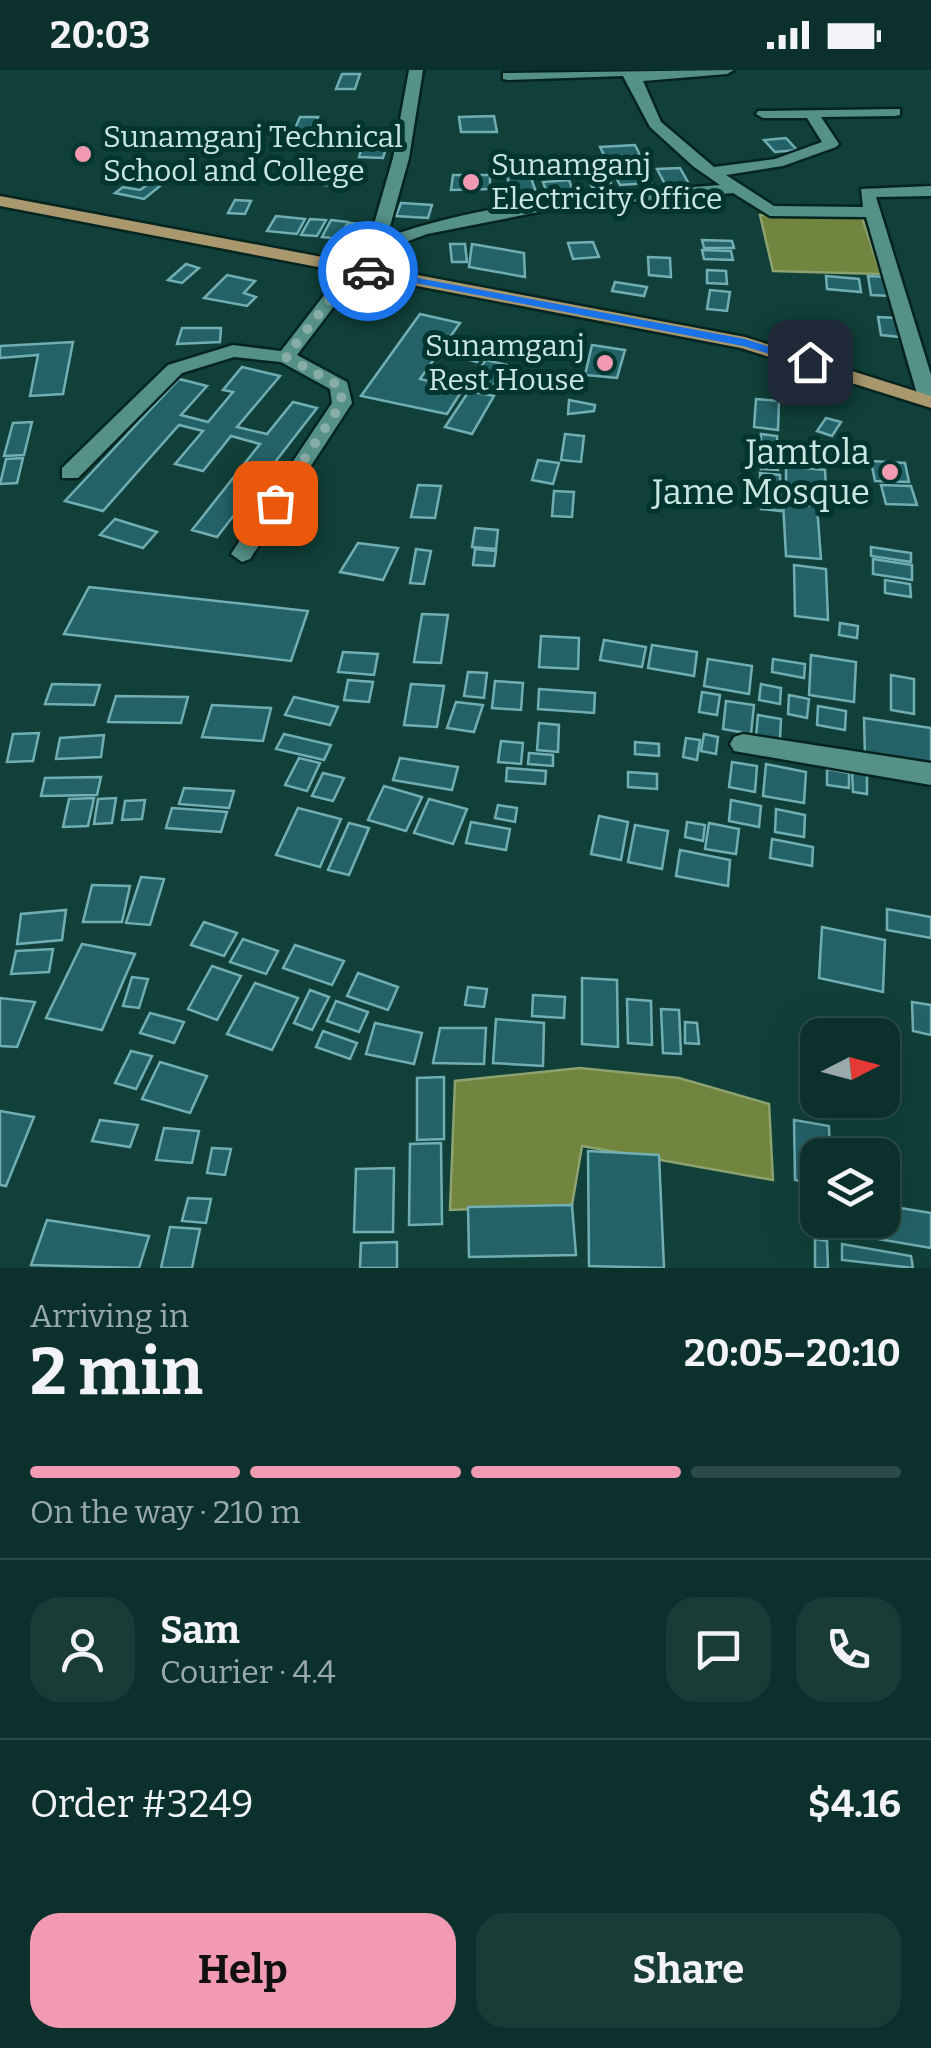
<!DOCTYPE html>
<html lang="en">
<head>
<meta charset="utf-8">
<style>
  body { margin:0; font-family:Bitter,serif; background:#1a3c37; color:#f1f3f6; height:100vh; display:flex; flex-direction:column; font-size:38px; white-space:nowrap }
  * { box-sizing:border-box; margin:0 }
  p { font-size:32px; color:#9aa9a9 }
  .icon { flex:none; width:55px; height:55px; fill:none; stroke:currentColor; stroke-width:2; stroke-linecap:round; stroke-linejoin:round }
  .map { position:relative; height:1198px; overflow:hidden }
  .panel { display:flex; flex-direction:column; background:#0c302b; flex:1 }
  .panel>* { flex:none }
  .needle { width:65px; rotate:84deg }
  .controls { position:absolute; left:800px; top:948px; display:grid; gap:20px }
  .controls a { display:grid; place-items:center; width:100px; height:100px; border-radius:20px; background:#0c302b; box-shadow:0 10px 40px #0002,0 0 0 2px #2c4b47; font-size:50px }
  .pin { position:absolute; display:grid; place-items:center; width:85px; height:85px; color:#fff; margin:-42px; border-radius:20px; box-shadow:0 5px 15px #0006 }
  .courier { position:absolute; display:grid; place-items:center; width:100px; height:100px; margin:-50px; border:8px solid #1a73e8; border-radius:50%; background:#fff; color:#222; box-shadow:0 2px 12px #0007 }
  .overview em { font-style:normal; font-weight:700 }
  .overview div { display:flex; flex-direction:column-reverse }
  .overview { display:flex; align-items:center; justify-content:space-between; height:170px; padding:0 30px }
  h1 { font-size:65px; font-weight:700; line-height:75px }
  .bar { display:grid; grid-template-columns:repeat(4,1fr); gap:15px 10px; align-content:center; height:120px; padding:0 30px }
  .bar i { height:12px; border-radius:8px; background:#2c4b47 }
  .bar .selected { background:#f19ab2 }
  .bar p { grid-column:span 4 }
  .line { display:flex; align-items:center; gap:25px; padding:0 30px; border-top:2px solid #2c4b47 }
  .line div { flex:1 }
  .round { display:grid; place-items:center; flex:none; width:105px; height:105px; border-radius:30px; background:#1a3c37 }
  .button { display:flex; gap:20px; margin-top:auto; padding:20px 30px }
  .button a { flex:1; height:115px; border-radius:30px; background:#f19ab2; color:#111; font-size:40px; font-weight:700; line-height:115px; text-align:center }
  .button a+a { background:#1a3c37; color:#f1f3f6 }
  .status { display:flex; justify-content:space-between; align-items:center; height:70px; padding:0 50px; background:#0c302b; direction:ltr }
  .status svg { height:28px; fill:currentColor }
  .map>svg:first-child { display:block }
</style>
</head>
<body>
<div class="status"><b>20:03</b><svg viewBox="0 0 49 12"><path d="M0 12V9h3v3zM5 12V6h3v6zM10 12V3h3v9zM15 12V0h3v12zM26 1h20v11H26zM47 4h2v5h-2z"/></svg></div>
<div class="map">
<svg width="931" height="1198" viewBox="0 0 931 1198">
  <rect width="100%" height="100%" fill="#104039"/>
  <g fill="#72853e" stroke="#8ca26f" stroke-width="2.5">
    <path d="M760 145 862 147 881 204 773 201Z"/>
    <path d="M580 998 679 1008 769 1034 773 1110 582 1076 572 1135 450 1140 455 1011Z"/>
  </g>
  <g fill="#236368" stroke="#70aeb3" stroke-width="2.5">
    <path d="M342 4H360L355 19H336Z"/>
    <path d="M494 46 497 62H461L459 47Z"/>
    <path d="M300 47H318L312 62 294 61Z"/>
    <path d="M786 68 797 80 775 82 764 70Z"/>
    <path d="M337 69 392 71 390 78 333 79Z"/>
    <path d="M635 75 640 85 605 87 600 77Z"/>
    <path d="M362 77 386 78 383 88 359 87Z"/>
    <path d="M643 98 651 113 620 115 612 100Z"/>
    <path d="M680 98 689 114 666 116 657 99Z"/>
    <path d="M329 101 353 102 348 116 324 115Z"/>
    <path d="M453 105H490V119L451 120Z"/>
    <path d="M530 105 537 125 514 127 507 107Z"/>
    <path d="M607 105 612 116 592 117 587 106Z"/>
    <path d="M137 106 165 112 144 129 115 123 123 117 140 120 147 115 130 111Z"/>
    <path d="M569 110 573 121 553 124 547 123 543 112Z"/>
    <path d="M235 130 251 131 245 144 228 143Z"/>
    <path d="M401 133 432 135 428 148 396 146Z"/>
    <path d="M276 146 305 149 297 164 267 161Z"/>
    <path d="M310 149 326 150 317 166 301 165Z"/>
    <path d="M331 150 348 152 339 169 322 167Z"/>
    <path d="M350 153 372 155 362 174 340 172Z"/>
    <path d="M702 170 732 171 734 178H704Z"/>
    <path d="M593 172 599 187 573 189 568 173Z"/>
    <path d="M450 174H465L467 192H452Z"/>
    <path d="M472 174 524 183 525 207 469 197Z"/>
    <path d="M702 180 731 181 733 190 704 189Z"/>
    <path d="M648 187 670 188 671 207 649 205Z"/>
    <path d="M186 194 199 198 182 213 168 210Z"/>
    <path d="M707 200 726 201 727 214 707 213Z"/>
    <path d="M227 205 255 211 244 223 256 227 247 236 204 228Z"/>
    <path d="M826 206 859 209 861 222 827 219Z"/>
    <path d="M868 206 887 207 890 226 871 225Z"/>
    <path d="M615 212 647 217 644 226 612 221Z"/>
    <path d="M710 220 730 222 727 241 707 239Z"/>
    <path d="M420 244 460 253 420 309 463 319 447 344 361 326Z"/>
    <path d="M878 247 896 248 900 267 881 265Z"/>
    <path d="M182 258H221L220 272 177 274Z"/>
    <path d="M456 268 489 276 477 292 444 283Z"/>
    <path d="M73 272 63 324 30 326 38 285 0 288V276Z"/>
    <path d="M592 275 625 280 617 308 585 305Z"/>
    <path d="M486 290 507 295 491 319 469 314Z"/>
    <path d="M242 297 280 306 237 357 267 364 293 332 317 338 217 467 192 460 260 374 231 366 203 401 175 394 203 361 179 355 103 441 65 431 179 309 207 316 181 345 208 352 233 322 223 320Z"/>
    <path d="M469 321 494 326 472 364 445 357Z"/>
    <path d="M756 329 779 331 778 360 754 357Z"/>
    <path d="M569 330 595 335 594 341 568 344Z"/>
    <path d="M826 348 841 352 832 366 817 361Z"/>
    <path d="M32 352 24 385 4 386 13 353Z"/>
    <path d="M565 364 584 366 581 392 561 390Z"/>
    <path d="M761 364 777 366 778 400 761 399Z"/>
    <path d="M23 388 17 413 0 414 6 389Z"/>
    <path d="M538 390 559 393 553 414 532 410Z"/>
    <path d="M871 391 905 393 909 412 875 411Z"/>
    <path d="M786 396 825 400 826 418 786 414Z"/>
    <path d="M760 403 780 405 781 441 761 439Z"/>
    <path d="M418 415 441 416 435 448 411 447Z"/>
    <path d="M881 415 911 416 917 435 886 434Z"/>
    <path d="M554 421 574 422 572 447 552 446Z"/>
    <path d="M783 433 817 436 821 489 786 486Z"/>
    <path d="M115 449 157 462 143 478 100 465Z"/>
    <path d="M475 458 498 460 496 479 472 477Z"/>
    <path d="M358 473 398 478 383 510 340 502Z"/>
    <path d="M871 477 911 483V492L871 486Z"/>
    <path d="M416 479 431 481 424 514 410 513Z"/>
    <path d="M475 479 496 481 494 496 473 495Z"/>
    <path d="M873 489 912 495V510L873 504Z"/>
    <path d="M794 495 826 499 828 550 795 546Z"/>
    <path d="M885 510 910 514 911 527 885 523Z"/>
    <path d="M89 517 308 541 291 591 64 564Z"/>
    <path d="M422 544 448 545 441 593 414 592Z"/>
    <path d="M840 553 858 556 857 568 839 565Z"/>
    <path d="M541 566 579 568 578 599 539 597Z"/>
    <path d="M604 570 646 577 642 597 600 590Z"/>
    <path d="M652 575 697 582 694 606 648 598Z"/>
    <path d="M343 582 378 584 374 605 338 602Z"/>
    <path d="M811 585 856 592 854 632 809 625Z"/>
    <path d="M708 589 752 596 749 624 704 616Z"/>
    <path d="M773 589 805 594 804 608 772 602Z"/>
    <path d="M468 602 487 603 484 628 464 626Z"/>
    <path d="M891 605 914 609V644L891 640Z"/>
    <path d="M348 610 373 612 369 632 344 630Z"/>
    <path d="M495 611 523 613 521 640 492 638Z"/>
    <path d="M52 614 100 615 94 635 45 634Z"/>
    <path d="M411 614 444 616 437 657 404 655Z"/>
    <path d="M761 614 781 618 780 634 759 630Z"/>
    <path d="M539 619 595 623 594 643 538 639Z"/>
    <path d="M702 622 720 625 717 645 699 642Z"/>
    <path d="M789 625 809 629 807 648 788 644Z"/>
    <path d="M116 626 188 627 181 653 108 652Z"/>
    <path d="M294 627 338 637 330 655 285 645Z"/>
    <path d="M726 631 754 635 751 664 723 659Z"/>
    <path d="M456 632 483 635 474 662 447 658Z"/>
    <path d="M212 635 271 638 263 671 202 667Z"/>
    <path d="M818 636 846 641 845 660 817 655Z"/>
    <path d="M758 645 781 649 780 670 756 666Z"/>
    <path d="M864 648 931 658V697L865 687Z"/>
    <path d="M539 653 559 655 558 682 537 680Z"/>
    <path d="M39 663 33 691 7 692 13 664Z"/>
    <path d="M284 664 331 675 324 690 276 679Z"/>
    <path d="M704 664 718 667 716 684 701 681Z"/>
    <path d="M104 665 101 687 56 689 60 668Z"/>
    <path d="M686 668 700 670 697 690 683 687Z"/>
    <path d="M501 671 523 673 521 694 498 692Z"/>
    <path d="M635 672 659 674V686L635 684Z"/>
    <path d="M529 683 553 685V696L528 694Z"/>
    <path d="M299 688 320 693 307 721 285 715Z"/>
    <path d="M400 688 458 697 452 720 393 710Z"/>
    <path d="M732 692 757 696 755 722 729 717Z"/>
    <path d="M766 694 806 702 804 733 763 726Z"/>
    <path d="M507 698 546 701 545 714 506 711Z"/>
    <path d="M827 699 849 703V718L827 715Z"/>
    <path d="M628 702 657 704V719L628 717Z"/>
    <path d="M852 702 867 704V724L853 722Z"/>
    <path d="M323 703 344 708 333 731 312 726Z"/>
    <path d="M101 707 97 725 41 726 45 708Z"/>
    <path d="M384 716 422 727 406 761 368 750Z"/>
    <path d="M184 718 234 721 229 738 179 734Z"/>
    <path d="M94 728 88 756 63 757 69 729Z"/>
    <path d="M116 728 112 753 94 754 98 729Z"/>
    <path d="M429 729 467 739 453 774 414 763Z"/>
    <path d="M145 730 142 749 122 750 125 731Z"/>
    <path d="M731 730 761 736 759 757 729 751Z"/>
    <path d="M498 735 517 738 515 752 495 748Z"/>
    <path d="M172 738 227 742 221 762 166 758Z"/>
    <path d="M298 738 341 749 320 797 276 785Z"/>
    <path d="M776 739 805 745 804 767 775 762Z"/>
    <path d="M599 746 628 752 621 790 591 784Z"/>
    <path d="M471 752 510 759 506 780 466 773Z"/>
    <path d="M687 752 705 755 703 771 685 767Z"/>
    <path d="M349 753 369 758 349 805 328 800Z"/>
    <path d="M709 753 739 759 736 784 705 779Z"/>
    <path d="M635 755 668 761 662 799 628 792Z"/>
    <path d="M772 769 813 777 812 796 770 788Z"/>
    <path d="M680 780 730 790 728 816 676 806Z"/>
    <path d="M141 807 164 809 150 855 126 853Z"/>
    <path d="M92 815 130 816 122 852H83Z"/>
    <path d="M887 839 931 847V868L887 860Z"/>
    <path d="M66 840 62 870 17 874 21 844Z"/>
    <path d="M204 852 237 863 224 886 191 875Z"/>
    <path d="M822 857 885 870 883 922 819 908Z"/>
    <path d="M243 869 278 881 266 904 230 892Z"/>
    <path d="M82 874 135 884 102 960 46 948Z"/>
    <path d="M295 875 344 891 332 915 283 898Z"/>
    <path d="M53 879 49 902 11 904 16 881Z"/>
    <path d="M212 896 241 906 217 950 188 939Z"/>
    <path d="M358 903 398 917 388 940 347 926Z"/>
    <path d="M132 907 148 909 139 938 123 936Z"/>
    <path d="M582 908 617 910 618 977 582 974Z"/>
    <path d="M255 913 298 928 272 980 227 964Z"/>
    <path d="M468 917 487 919 484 937 465 935Z"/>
    <path d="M310 920 329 927 312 960 294 953Z"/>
    <path d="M533 925 565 927 564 948 532 946Z"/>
    <path d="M0 928 35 932 17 977 0 976Z"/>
    <path d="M627 929 651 931 652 975 628 973Z"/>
    <path d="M336 931 368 942 359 962 327 951Z"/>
    <path d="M912 932 931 935V965L913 961Z"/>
    <path d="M661 939 679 940 681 984 663 983Z"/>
    <path d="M150 943 184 952 174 973 140 963Z"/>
    <path d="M496 949 544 953 543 996 493 993Z"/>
    <path d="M685 952 697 953 699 974 685 973Z"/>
    <path d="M375 953 422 963 414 994 366 984Z"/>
    <path d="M440 958H486L484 994 433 993Z"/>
    <path d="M323 961 357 973 350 989 316 977Z"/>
    <path d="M131 981 152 986 136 1019 115 1013Z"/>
    <path d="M160 992 207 1006 190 1043 142 1029Z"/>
    <path d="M444 1007V1069L417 1070V1008Z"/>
    <path d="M0 1041 34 1047 6 1116 0 1115Z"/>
    <path d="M100 1050 138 1055 130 1077 92 1071Z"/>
    <path d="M794 1050 829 1056 830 1085H818V1114L795 1110Z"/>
    <path d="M164 1058 199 1061 192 1093 156 1090Z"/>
    <path d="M441 1073 442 1154 409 1155 410 1074Z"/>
    <path d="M212 1078 231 1079 225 1105 207 1103Z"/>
    <path d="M588 1081 659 1085 664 1198 589 1196Z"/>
    <path d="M394 1098 393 1162H354L356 1099Z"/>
    <path d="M188 1128 211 1129 206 1153 182 1151Z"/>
    <path d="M572 1135 576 1185 469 1187 468 1137Z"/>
    <path d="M882 1135 931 1143V1178L825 1160V1150H882Z"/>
    <path d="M47 1150 149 1166 139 1198 31 1195Z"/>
    <path d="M170 1157 200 1159 192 1198H161Z"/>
    <path d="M815 1169 827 1171 828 1198H815Z"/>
    <path d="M397 1172V1198H360L361 1173Z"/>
    <path d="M842 1174 911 1186 913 1198 842 1190Z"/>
  </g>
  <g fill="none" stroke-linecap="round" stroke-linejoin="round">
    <g stroke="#042420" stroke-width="5">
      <g id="minor">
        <path d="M409 0H423L409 88 387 167C493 129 609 124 720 115L694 97 650 57 623 6 508 10 503 9V3L734 0 727 4 643 11 661 52 714 97 775 89 822 72 807 48H763L756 44 758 41 900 39V45L895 46 821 47 839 74 836 77 783 96 726 105 774 136 863 137 861 119 931 116V126L876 127 931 305V336L919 331 866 147 770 146 733 123 554 139 427 164 382 181 360 202 297 285 347 312 352 333 250 489 242 492 231 484 332 333 330 319 281 292 234 287 182 303 78 408H62V398L168 295 233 275 281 281 348 194 368 175 393 88Z"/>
        <path d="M743 664 931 693V715L734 681 730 674 734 667Z"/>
      </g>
    </g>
    <g stroke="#042420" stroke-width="5">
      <path id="major" d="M0 126 745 267 931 326V338L741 278 0 136Z"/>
    </g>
    <use href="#minor" fill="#569187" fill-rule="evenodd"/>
    <use href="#major" fill="#a9976d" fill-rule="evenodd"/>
  </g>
  <path fill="#1a73e8" d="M364 198 745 269 817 292 810 296 743 276 368 204Z"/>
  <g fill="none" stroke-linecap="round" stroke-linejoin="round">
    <path stroke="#88aca6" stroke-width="10" stroke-dasharray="0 18" d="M275 433 342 333 340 316 286 287 354 198 368 201"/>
  </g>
  <g fill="#f19ab2" stroke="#02352f" stroke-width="4">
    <circle cx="83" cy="84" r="10"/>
    <circle cx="471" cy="112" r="10"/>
    <circle cx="605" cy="293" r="10"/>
    <circle cx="890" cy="402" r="10"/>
  </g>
  <g text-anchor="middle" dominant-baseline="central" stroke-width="10" stroke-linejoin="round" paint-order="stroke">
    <g font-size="30" fill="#c9e6e0" stroke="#02352f" text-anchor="start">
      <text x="103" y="67">Sunamganj Technical<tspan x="103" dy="34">School and College</tspan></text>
      <text x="491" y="95">Sunamganj<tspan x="491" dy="34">Electricity Office</tspan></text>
      <text x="585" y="276" text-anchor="end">Sunamganj<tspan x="585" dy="34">Rest House</tspan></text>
    </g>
    <g font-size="35" fill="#c9e6e0" stroke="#02352f" text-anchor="end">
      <text x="870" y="382">Jamtola<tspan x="870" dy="40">Jame Mosque</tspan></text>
    </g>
  </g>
</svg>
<div class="controls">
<a><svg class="needle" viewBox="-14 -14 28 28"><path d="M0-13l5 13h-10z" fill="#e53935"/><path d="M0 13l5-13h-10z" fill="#9aa9a9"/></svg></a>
<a><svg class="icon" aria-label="layers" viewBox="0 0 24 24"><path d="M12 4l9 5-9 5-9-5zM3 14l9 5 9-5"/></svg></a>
</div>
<div class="pin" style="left:275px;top:433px;background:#ea580c"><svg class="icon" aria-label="bag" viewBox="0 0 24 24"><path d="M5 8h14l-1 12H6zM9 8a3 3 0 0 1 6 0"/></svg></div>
<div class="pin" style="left:810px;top:292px;background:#1f2937"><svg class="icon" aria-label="home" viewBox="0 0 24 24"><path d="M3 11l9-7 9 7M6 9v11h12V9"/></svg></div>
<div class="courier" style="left:368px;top:201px"><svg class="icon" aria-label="car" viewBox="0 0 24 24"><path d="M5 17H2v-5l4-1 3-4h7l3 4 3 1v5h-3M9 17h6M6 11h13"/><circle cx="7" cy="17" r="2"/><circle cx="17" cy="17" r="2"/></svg></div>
</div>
<section class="panel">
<div class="overview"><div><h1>2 min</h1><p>Arriving in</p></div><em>20:05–20:10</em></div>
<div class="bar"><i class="selected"></i><i class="selected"></i><i class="selected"></i><i></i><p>On the way · 210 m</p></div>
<div class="line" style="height:180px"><a class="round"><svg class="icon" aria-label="person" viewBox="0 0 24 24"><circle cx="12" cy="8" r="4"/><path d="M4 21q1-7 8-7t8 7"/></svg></a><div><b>Sam</b><p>Courier · 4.4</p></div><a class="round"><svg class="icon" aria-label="chat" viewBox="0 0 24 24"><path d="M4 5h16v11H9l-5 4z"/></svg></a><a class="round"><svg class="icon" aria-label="phone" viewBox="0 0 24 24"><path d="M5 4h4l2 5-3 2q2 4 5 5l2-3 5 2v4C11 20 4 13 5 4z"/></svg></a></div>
<div class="line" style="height:130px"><div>Order #3249</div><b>$4.16</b></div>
<div class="button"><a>Help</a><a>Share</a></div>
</section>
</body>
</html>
